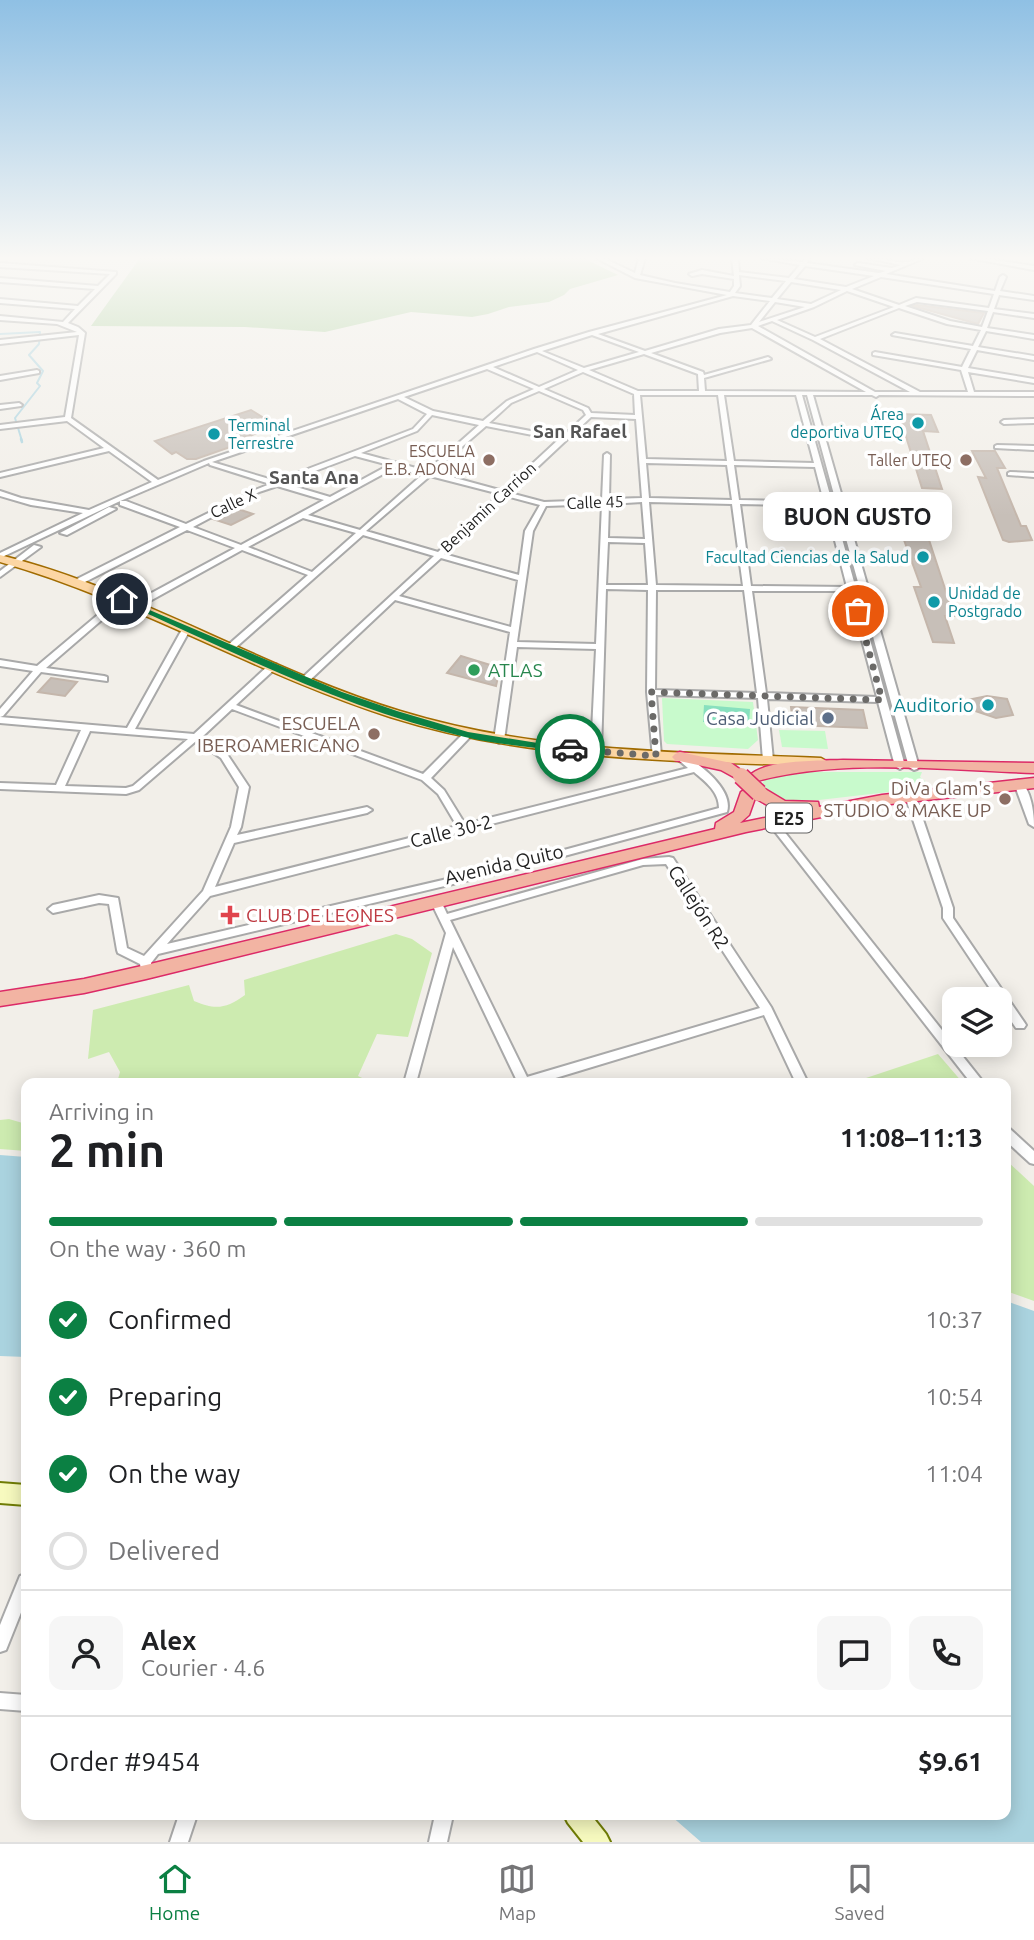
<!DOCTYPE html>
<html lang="en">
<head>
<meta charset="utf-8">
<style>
  body { margin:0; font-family:Ubuntu,sans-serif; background:#f6f6f6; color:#202124; height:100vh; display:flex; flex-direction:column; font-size:26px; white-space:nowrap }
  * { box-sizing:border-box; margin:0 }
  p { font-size:23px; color:#757577 }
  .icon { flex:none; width:38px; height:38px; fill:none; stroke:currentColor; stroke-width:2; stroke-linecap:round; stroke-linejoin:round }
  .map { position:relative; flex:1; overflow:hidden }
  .side { position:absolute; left:21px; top:1078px; width:990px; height:742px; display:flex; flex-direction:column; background:#fff; border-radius:14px; box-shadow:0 4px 18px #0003 }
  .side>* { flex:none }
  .buttons { position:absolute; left:942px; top:987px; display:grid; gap:14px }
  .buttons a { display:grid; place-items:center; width:70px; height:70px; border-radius:14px; background:#fff; box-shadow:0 4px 18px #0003; font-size:35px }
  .pin { position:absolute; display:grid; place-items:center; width:60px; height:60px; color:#fff; margin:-30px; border:4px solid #fff; border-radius:50%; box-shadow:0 2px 7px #0007 }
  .courier { position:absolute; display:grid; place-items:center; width:70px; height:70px; margin:-35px; border:5px solid #0b8043; border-radius:50%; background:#fff; color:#222; box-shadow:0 2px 9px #0007 }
  .bubble { position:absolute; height:49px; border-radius:14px; background:#fff; box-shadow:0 4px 18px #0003; font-size:23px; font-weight:700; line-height:49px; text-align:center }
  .summary em { font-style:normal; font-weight:700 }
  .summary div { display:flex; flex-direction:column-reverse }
  .summary { display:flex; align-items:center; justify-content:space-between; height:119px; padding:0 28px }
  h1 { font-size:46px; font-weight:700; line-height:52px }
  .bar { display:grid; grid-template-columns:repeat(4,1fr); gap:10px 7px; align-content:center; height:84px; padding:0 28px }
  .bar i { height:9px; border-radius:5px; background:#e0e0e0 }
  .bar .selected { background:#0b8043 }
  .bar p { grid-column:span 4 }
  .line { display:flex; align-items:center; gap:18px; padding:0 28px; border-top:2px solid #e0e0e0 }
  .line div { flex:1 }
  .round { display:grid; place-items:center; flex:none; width:74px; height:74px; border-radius:14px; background:#f6f6f6 }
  ol { padding:0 28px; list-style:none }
  li { display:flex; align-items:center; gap:21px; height:77px }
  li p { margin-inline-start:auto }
  li .icon { padding:7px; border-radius:50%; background:#0b8043; color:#fff; stroke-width:4 }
  li:last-child { color:#757577 }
  li i { width:38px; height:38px; border:4px solid #e0e0e0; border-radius:50% }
  .menu { display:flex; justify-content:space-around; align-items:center; height:98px; border-top:2px solid #e0e0e0; background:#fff; font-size:19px; color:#757577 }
  .menu a { display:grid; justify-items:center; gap:4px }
  .menu .selected { color:#0b8043 }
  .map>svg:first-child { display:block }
</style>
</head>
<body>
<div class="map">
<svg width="1034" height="1842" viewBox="0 0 1034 1842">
  <rect width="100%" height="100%" fill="#f2efe9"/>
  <g fill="#cdebb0">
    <path d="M396 934 412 939 432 953 408 1037 377 1034 358 1076 373 1083H117L120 1072 109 1052 88 1059 93 1010 189 985 194 1001C215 1010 226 1009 245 995L244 980Z"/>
    <path d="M938 1054 963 1083H854L857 1081Z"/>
    <path d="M9 1119 26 1124V1151L0 1149V1120Z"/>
    <path d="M1006 1160 1034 1186V1301L1006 1291Z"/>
  </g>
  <path fill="#add19e" d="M140 258H583L618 275 570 289 564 295 549 302 509 307 488 314 472 317 411 312 325 332 245 327 91 326Z"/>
  <g fill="#c8facc">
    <path d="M662 698 753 702 758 740 748 749 667 744 664 741Z"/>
    <path d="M779 730 825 731 828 749 782 747Z"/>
    <path d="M784 772H922L920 777 932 787 793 803 775 799 760 786 767 777Z"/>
  </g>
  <path fill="#88e0be" d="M704 705 750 709 749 726 703 722Z"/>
  <g fill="#aad3df">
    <path d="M0 1155 26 1157V1357L0 1356Z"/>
    <path d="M1006 1301 1034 1311V1842H701L670 1815H1006Z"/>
  </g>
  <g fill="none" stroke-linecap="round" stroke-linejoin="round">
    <path stroke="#aad3df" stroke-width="2" d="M0 334 40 332 39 344 29 355 43 371 37 383 40 386 15 418 22 441"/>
    <path stroke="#aad3df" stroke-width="2.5" d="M21 439 22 442"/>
  </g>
  <g fill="#c7bfb8" stroke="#c4b6ab" stroke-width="2">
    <path d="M917 305 984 313 978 324 913 306Z"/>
    <path d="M251 410 267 420 255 424 265 430 244 438 239 444 196 459H187L176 452 172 454 155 441Z"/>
    <path d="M899 414 931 415 938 432 923 431 942 489 922 488Z"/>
    <path d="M972 451H995L1005 468H997L1021 526H1026L1032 540 1009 542 1003 540 978 477 986 478Z"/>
    <path d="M893 503H908L916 506 919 514 897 516 891 512 889 506Z"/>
    <path d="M235 508 253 514 231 525 213 519Z"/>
    <path d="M904 540H929L954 616H945L954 643 933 642 914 587H921Z"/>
    <path d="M461 656 500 668 496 686 447 673Z"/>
    <path d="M51 678 77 682 65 696 38 692Z"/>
    <path d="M987 696 1007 699 1013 715 996 718 969 709 963 701Z"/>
    <path d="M791 707 863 710 867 728 793 725Z"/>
  </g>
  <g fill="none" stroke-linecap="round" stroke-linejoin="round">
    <g stroke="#a9a9a9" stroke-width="4">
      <g id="minor">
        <path d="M596 258H603L635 273 639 258H645L640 275 675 283 730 292 734 286V279L702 274 692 276 689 274 702 270 734 276 732 258H738L739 272 789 278 800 265 761 258 803 262 806 258H810L807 263 879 273 886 271 855 265 858 263 892 268 901 265 868 258C880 258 896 263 906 262 912 262 916 258 924 258L886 274 995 291 1000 277 1003 275 1006 277 1000 291 1034 296V300L999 295 994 309 1034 314V318L993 312 987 328 1034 335V339L986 331 978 347 1034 356V360L977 350 968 368 1034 379V383L968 372 974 392H1034V396L879 395 876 397 872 395H813L919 767 917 769 914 770 909 767 837 506H833L905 766 900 769 895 766 878 702 767 699 773 760 768 763 763 760 758 698 656 695 661 756 659 758H653L647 692 648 590 606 589 601 752 596 755 591 752 596 649 517 647 504 740 499 743 494 740 510 632 395 600 309 681H303V677L434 556 363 535 234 649H231L227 647 228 645 308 575 242 550 139 607H133V603L235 548 187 530 81 584H75V580L180 527 120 505V501H126L186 524 255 490 270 484 210 465 209 463 118 502 0 558V553L83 513 31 505 0 496V491L21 498 89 510 152 482 109 451 0 477V473L104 448 67 421 0 429V425L65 417 79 335 0 344V340L77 332 57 324 0 320V316L63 322 75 309 0 303V299L78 306 95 289 0 282V278L98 286 110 274 0 267V263L116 272V274L68 323 78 327 85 333 71 418 158 480 204 461 534 349 589 332 727 295 635 278ZM805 266 874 276 846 287 794 279ZM739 275 786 281 772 298 735 293 740 286ZM881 277 994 294 989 308 916 298 899 305 852 289ZM791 282 841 290 811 304 777 299ZM847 291 894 307 815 337 777 320 814 307ZM733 296 770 301 751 325 719 329 645 351 598 334ZM775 302 805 307 759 322ZM917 302 988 311 982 327 950 321 905 306ZM899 308 947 324 981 330 973 346 895 333 892 335 971 349 962 367 875 352 873 353V355L961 370 968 392H920L820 339ZM772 321 813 340 910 392H875L758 326ZM752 328 866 392 705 391 704 378 771 359 768 357 704 375 703 372 651 353 720 333ZM592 335 639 352 584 368 542 351ZM537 352 578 370 539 387 493 367ZM644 354 698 374 699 391H638L589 370ZM487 369 534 389 507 401 483 421 433 411 404 397ZM583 372 634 394 635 415 591 413 588 408 544 389ZM539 391 583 410 586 415 562 437 489 423 511 403ZM640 395H718L727 461 646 459ZM724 395H796L814 463 734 461ZM802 395H807L836 502H832ZM398 399 427 414 413 429 276 481 212 462ZM432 415 479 425 427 471 361 453 417 431ZM591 417 636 419 642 498 609 499 610 455 607 453 604 455 602 500 544 502 510 493ZM486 426 558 440 503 491 433 472ZM355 456 389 465 330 497 283 483ZM646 463 727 465 732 500 649 498ZM734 465 815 467 824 502 739 500ZM396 467 423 474 360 530 308 515ZM430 476 500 494 438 552 366 531ZM277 486 324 500 241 545 193 527 259 492ZM506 496 540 505 525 531 519 575 444 554ZM642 502 645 539 608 538 609 504ZM649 502 732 504 743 586 656 585ZM602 504 596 644 517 642 533 531 546 506ZM740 504 826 506 847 587 751 586ZM303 518 356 533 312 572 248 547ZM608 542 645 543 648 585H606ZM441 558 518 580 511 627 399 596ZM656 590H744L757 693 655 690ZM752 591H849L877 697 766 693Z"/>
        <path d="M969 258H981L1034 266V270Z"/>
        <path d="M37 370 39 371V373L0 380V376Z"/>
        <path d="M19 403 22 405 21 406 0 409V405Z"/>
        <path d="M1034 419V423L1004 424 1001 422 1004 420Z"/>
        <path d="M997 445 1034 446V450L995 448V446Z"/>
        <path d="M1010 472 1034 473V477L1008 475V473Z"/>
        <path d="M109 507 116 509 67 535 60 533Z"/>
        <path d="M34 545 41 547 0 577V571Z"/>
        <path d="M119 597H122L126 599 46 668 104 676 107 677V681L41 672 3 716 0 717V709L33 671 0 666V660L37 666Z"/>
        <path d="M184 626H190L191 628 135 729 194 734 270 664H276V668L236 705 423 774 464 733H470L472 735 470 737 431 778 444 790 465 824 688 768 675 757 680 754C699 762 734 790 727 812L516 869 158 954 151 963V972L150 975H142L140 964 118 953 117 950 109 904 99 903 53 913 48 909 53 905 99 895 118 898 127 948 144 956 203 891 231 827 239 787 221 758 196 741 139 790 126 794 0 789V783L56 785 81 730 0 723V717L127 728ZM232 709 422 780 438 794 457 826 215 887 234 843 367 813 372 810 367 807 237 835 241 827 249 787 227 754 202 737ZM90 731 188 739 133 786 126 788 65 786ZM694 772C706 782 719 792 719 808L516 863 167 944 210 896Z"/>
        <path d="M1019 780C1031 789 1034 812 1034 827L1029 824 1014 783Z"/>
        <path d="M910 793 915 796 953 908V918L1024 1022 1026 1025 1024 1028H1016L999 1003V999H997L943 918V908L905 796Z"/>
        <path d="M772 819 775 820 984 1083H971L769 824 767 822 769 820Z"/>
        <path d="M669 857 673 858 771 1007 808 1083H796L764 1015 539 1083H518L453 947 416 1083H404L446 933 431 902 432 899H440L447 914 643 859ZM666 864 760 1008 527 1077 450 920 643 865Z"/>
        <path d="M1006 1128 1010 1129 1034 1151V1164L1030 1163 1006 1141Z"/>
        <path d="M26 1574V1600L6 1650 0 1652V1625L20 1576Z"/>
        <path d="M0 1693 26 1695V1711L0 1709Z"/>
        <path d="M179 1815H197L188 1842H170Z"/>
        <path d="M435 1815H453L447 1842H429Z"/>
      </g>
    </g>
    <g stroke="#707d05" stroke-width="4">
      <g id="secondary">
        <path d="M0 1483 26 1485V1505L0 1503Z"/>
        <path d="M564 1815H591L606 1834 610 1842H583L568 1823Z"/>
      </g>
    </g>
    <g stroke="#a06b00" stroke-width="3">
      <path id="primary" d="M0 555C140 590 263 669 400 711 536 753 680 752 821 758L828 762 821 766C677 761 529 761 390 717 256 674 136 601 0 562Z"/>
    </g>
    <g stroke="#dc2a67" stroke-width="3">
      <g id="trunk">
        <path d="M680 752 731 763 749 776 741 781 721 770 675 760 672 757 675 754Z"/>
        <path d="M843 760 1034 763V773C946 770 843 758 757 781L749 776C765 759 820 761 843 760Z"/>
        <path d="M1034 778V788L882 805 746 832 146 979 84 993 0 1006V992L84 979 146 965 715 829 716 823 734 812 741 792 749 787 765 789 785 801 818 802 819 807 882 795ZM755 798 776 810 799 811 740 823 749 815Z"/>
      </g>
    </g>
    <use href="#minor" fill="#fff" fill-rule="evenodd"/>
    <use href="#secondary" fill="#f7fabf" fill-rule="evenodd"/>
    <use href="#primary" fill="#fcd6a4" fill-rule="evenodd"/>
    <use href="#trunk" fill="#f2b4a3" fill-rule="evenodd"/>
    <g stroke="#dc2a67" stroke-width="19" stroke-linecap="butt">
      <path id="trunk-bridge" d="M741 776 759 793"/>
    </g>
    <use href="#trunk-bridge" stroke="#f2b4a3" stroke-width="16"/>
  </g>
  <linearGradient id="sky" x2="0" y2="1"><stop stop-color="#8fc0e4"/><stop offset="0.5" stop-color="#f9f8f5"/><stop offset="1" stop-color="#f9f8f5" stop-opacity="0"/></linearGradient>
  <rect width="1034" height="516" fill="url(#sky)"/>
  <path fill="#0b8043" d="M119 597 342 692 397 711 468 732 575 749 570 752C535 747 499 745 465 737 344 709 232 651 119 601Z"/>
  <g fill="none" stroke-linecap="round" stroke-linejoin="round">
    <path stroke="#6b6a68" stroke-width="7" stroke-dasharray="0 12.6" d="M570 749 656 756 651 692 882 700 858 611"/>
  </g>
  <g fill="#0f9aa8" stroke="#fff" stroke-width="2.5">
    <circle cx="918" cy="423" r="7"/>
    <circle cx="214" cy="434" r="7"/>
    <circle cx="923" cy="557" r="7"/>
    <circle cx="934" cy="602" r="7"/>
    <circle cx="988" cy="705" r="7"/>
  </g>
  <g fill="#8d6e63" stroke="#fff" stroke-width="2.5">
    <circle cx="489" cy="460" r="7"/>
    <circle cx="966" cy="460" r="7"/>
    <circle cx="374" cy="734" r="7"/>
    <circle cx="1005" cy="799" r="7"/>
  </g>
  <circle fill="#2e9e5b" stroke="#fff" stroke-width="2.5" cx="474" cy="670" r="7"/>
  <circle fill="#5c6f8a" stroke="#fff" stroke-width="2.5" cx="828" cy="718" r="7"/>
  <path fill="#e0444e" stroke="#fff" stroke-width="2.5" d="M226.5 904.5h7v7h7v7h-7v7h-7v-7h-7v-7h7z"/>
  <g text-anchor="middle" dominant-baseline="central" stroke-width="7" stroke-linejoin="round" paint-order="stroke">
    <g font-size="16" fill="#0d838f" stroke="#fff" text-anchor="end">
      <text x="904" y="414">Área<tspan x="904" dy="18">deportiva UTEQ</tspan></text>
      <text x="228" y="425" text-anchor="start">Terminal<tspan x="228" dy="18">Terrestre</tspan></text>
      <text x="909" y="557">Facultad Ciencias de la Salud</text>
      <text x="948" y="593" text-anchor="start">Unidad de<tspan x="948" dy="18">Postgrado</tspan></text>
    </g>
    <g font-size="16" fill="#785e54" stroke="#fff" text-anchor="end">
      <text x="475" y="451">ESCUELA<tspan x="475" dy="18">E.B. ADONAI</tspan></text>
      <text x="952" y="460">Taller UTEQ</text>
    </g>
    <g font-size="16" fill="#222" stroke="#fff">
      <text transform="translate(595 502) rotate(-2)">Calle 45</text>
      <text transform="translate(233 503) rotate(-25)">Calle X</text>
      <text transform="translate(488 507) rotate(-43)">Benjamin Carrion</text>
    </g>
    <rect fill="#fff" stroke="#646464" stroke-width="2" x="766" y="803.5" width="46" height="29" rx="5"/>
    <g font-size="18" font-weight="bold" fill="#222">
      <text x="789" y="818">E25</text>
    </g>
    <g font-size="19" font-weight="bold" fill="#555" stroke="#fff">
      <text x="580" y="431">San Rafael</text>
      <text x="314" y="477">Santa Ana</text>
    </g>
    <g font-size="19" fill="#27864d" stroke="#fff" text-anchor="start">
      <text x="488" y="670">ATLAS</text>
    </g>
    <g font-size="19" fill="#0d838f" stroke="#fff" text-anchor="end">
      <text x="974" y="705">Auditorio</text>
    </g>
    <g font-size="19" fill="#4e5e75" stroke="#fff" text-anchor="end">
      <text x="814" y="718">Casa Judicial</text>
    </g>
    <g font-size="19" fill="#785e54" stroke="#fff" text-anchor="end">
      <text x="360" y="723">ESCUELA<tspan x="360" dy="22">IBEROAMERICANO</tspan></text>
      <text x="991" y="788">DiVa Glam's<tspan x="991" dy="22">STUDIO &amp; MAKE UP</tspan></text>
    </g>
    <g font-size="19" fill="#222" stroke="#fff">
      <text transform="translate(451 831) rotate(-14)">Calle 30-2</text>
      <text transform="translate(504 864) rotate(-13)">Avenida Quito</text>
      <text transform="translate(699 907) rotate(57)">Callejón R2</text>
    </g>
    <g font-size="19" fill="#be3a42" stroke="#fff" text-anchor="start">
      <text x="246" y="915">CLUB DE LEONES</text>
    </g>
  </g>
</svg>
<div class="buttons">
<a><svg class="icon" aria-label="layers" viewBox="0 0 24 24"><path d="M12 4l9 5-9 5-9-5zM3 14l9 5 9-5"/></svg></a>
</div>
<div class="pin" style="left:858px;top:611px;background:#ea580c"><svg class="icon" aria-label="bag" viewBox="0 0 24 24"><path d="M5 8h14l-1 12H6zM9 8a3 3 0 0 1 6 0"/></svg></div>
<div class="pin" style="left:122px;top:599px;background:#1f2937"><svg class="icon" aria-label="home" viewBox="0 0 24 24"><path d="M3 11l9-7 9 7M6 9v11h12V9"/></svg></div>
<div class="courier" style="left:570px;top:749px"><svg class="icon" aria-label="car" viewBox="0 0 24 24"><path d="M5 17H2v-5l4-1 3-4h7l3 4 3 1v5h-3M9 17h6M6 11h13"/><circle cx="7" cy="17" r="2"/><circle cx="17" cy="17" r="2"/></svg></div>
<div class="bubble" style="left:763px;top:492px;width:189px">BUON GUSTO</div>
<section class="side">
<div class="summary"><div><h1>2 min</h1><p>Arriving in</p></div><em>11:08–11:13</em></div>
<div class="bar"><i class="selected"></i><i class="selected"></i><i class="selected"></i><i></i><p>On the way · 360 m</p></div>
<ol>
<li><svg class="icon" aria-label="check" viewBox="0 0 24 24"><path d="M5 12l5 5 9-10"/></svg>Confirmed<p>10:37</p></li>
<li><svg class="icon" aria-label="check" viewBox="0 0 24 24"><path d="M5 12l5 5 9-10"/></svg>Preparing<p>10:54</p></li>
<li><svg class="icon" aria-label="check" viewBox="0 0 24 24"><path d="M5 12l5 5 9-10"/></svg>On the way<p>11:04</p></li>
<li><i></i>Delivered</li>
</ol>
<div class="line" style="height:126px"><a class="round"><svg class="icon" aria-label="person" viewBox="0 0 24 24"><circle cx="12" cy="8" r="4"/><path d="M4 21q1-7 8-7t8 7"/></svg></a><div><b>Alex</b><p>Courier · 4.6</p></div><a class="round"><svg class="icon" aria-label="chat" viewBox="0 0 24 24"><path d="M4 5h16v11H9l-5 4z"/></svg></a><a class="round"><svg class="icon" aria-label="phone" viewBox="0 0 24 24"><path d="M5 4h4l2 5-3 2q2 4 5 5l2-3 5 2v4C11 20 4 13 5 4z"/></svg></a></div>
<div class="line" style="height:91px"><div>Order #9454</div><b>$9.61</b></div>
</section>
</div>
<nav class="menu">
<a class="selected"><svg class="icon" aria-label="home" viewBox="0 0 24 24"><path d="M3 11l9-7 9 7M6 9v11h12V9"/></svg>Home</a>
<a><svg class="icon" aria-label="map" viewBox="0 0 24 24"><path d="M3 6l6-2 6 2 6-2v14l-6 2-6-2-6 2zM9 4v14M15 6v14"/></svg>Map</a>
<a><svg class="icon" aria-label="saved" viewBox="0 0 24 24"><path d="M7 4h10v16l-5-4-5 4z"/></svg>Saved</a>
</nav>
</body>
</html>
